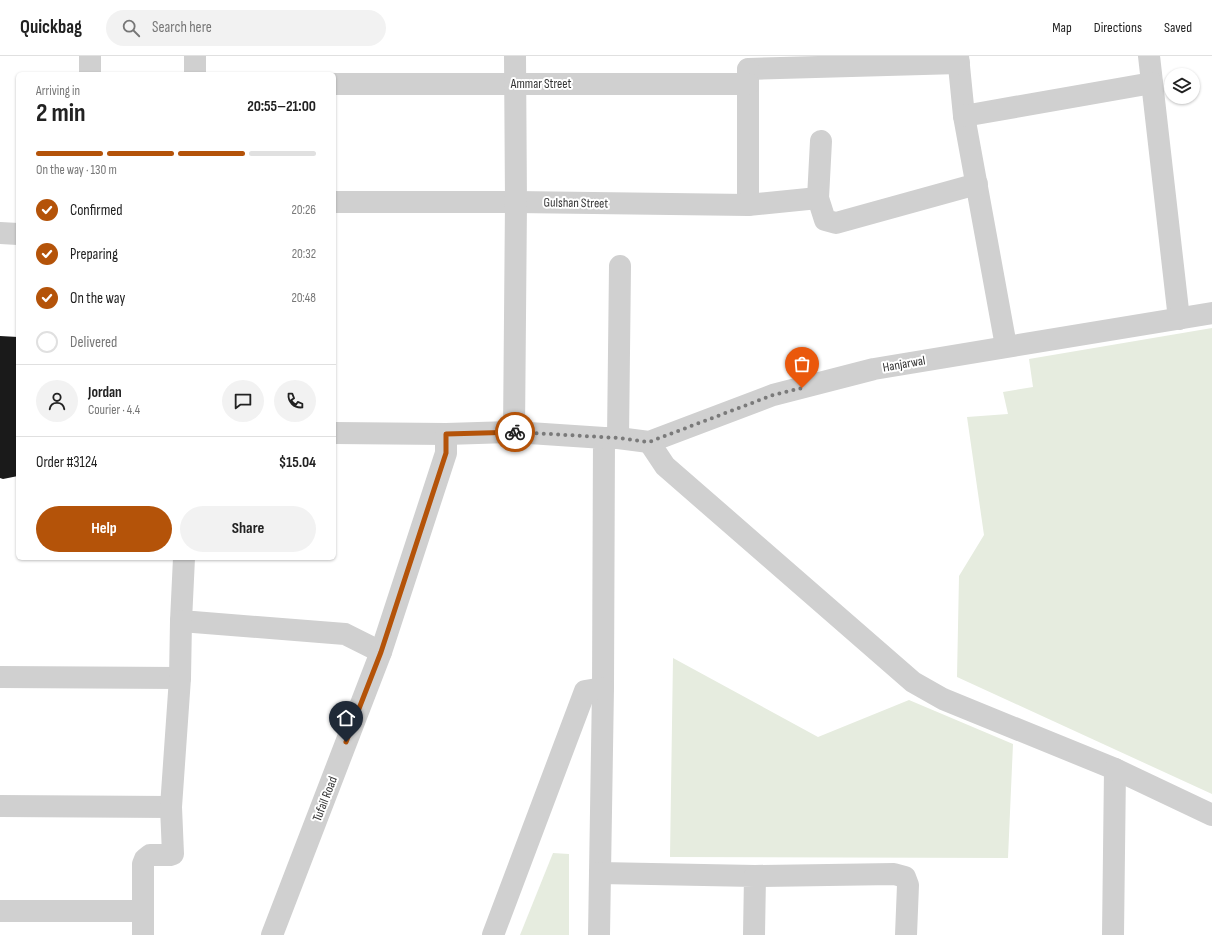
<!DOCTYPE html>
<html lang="en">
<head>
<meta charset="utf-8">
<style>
  body { margin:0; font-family:"Sofia Sans Condensed",sans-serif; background:#f2f2f2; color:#222; height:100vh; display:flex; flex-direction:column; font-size:15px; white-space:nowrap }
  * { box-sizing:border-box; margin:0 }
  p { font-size:13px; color:#767676 }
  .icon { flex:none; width:22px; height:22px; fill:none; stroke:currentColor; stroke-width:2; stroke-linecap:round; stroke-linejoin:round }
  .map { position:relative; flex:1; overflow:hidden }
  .sheet { position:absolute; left:16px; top:16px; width:320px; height:488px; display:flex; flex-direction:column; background:#fff; border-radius:6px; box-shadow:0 1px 3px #0004 }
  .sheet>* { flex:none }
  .buttons { position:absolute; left:1164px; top:12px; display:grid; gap:8px }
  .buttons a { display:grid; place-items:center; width:36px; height:36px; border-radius:50%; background:#fff; box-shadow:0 1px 3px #0004; font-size:20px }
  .pin { position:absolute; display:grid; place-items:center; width:34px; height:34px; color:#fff; margin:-41px -17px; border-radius:50% 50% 50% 0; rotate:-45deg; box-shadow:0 0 4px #0007 }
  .pin .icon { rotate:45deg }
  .courier { position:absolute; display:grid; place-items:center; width:40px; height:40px; margin:-20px; border:3px solid #b45309; border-radius:50%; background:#fff; color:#222; box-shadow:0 1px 5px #0007 }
  .headline em { font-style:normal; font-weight:700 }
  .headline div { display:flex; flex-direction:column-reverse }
  .headline { display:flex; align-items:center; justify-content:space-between; height:68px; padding:0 20px }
  h1 { font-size:26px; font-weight:700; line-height:30px }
  .bar { display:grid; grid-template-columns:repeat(4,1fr); gap:6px 4px; align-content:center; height:48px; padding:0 20px }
  .bar i { height:5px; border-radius:3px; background:#e0e0e0 }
  .bar .current { background:#b45309 }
  .bar p { grid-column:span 4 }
  .line { display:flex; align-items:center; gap:10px; padding:0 20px; border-top:1px solid #e0e0e0 }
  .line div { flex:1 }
  .round { display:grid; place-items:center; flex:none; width:42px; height:42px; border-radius:21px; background:#f2f2f2 }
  ol { padding:0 20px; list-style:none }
  li { display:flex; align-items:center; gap:12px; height:44px }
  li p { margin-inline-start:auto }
  li .icon { padding:4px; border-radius:50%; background:#b45309; color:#fff; stroke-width:4 }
  li:last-child { color:#767676 }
  li i { width:22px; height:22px; border:2px solid #e0e0e0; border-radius:50% }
  .action { display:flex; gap:8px; margin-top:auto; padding:8px 20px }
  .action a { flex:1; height:46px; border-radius:24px; background:#b45309; color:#fff; font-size:16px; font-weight:700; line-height:46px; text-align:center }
  .action a+a { background:#f2f2f2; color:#222 }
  header { display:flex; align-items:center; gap:24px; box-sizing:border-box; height:56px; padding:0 20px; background:#fff; border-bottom:1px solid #e0e0e0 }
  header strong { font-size:19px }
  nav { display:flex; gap:22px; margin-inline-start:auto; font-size:14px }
  .search { width:280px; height:36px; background:#f2f2f2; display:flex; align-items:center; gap:10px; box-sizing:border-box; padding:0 14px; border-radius:22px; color:#767676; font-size:15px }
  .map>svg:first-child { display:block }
</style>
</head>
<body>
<header>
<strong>Quickbag</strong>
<div class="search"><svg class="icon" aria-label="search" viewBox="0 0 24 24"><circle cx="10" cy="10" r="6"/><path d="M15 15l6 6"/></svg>Search here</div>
<nav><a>Map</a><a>Directions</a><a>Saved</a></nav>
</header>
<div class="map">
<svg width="1212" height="879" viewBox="0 0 1212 879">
  <rect width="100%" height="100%" fill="#fff"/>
  <g fill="#e6ecdf">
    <path d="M1212 272V738L957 621 959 520 984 479 967 361 1008 358 1003 336 1033 331 1029 303Z"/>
    <path d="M673 602 818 681 909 644 1013 688 1008 802 670 801Z"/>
    <path d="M553 797 569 798V879H520Z"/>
  </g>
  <path fill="#1a1a1a" d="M0 280 18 281V420L3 423 0 422Z"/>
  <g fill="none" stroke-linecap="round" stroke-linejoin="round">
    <g stroke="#d0d0d0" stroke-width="22">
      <path d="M195 0V18"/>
      <path d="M958 0 964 60 1006 290"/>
      <path d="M1149 0 1179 263"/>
      <path d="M748 13 959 7"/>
      <path d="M748 14V149"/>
      <path d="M90 18V0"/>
      <path d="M334 28H748"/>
      <path d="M964 60 1152 27"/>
      <path d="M821 85 818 142 825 164 836 167 977 128"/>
      <path d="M334 146H516L748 149 818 142"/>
      <path d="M0 177 18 178"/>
      <path d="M514 376 516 146 515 0"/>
      <path d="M334 377 446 378 514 376 604 382 603 632 599 879"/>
      <path d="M604 382H618L649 386 773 339 874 313 1212 257"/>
      <path d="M618 382 620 210"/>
      <path d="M649 386 665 410 913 626 943 643 1115 713 1113 879"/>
      <path d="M184 502 181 565 345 578 381 596"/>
      <path d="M0 621 180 622"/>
      <path d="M1115 713 1212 759"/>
      <path d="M0 750 171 751"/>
      <path d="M600 817 755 820 754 879"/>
      <path d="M755 820 894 818 905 821 908 829 906 879"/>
      <path d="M0 855H143"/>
      <path d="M143 879V808L145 803 150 799H170L173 798 171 751 180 622 181 565"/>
      <path d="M272 879 381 596 446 397V378"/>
      <path d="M493 879 585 635 603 632"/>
    </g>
  </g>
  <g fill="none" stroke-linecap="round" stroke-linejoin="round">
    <path stroke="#7a7a7a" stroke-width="4" stroke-dasharray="0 7.2" d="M515 376 618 382 649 386 773 339 802 332"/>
    <path stroke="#b45309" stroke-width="5" d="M346 686 381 596 446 397V378L515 376"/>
  </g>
  <g text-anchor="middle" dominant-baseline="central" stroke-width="4" stroke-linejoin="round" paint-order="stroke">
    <g font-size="13" fill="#333" stroke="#fff">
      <text x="541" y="28">Ammar Street</text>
      <text transform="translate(576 147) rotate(1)">Gulshan Street</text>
      <text transform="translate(904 308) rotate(-10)">Hanjarwal</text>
      <text transform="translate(325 743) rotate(-69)">Tufail Road</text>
    </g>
  </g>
</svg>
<div class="buttons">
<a><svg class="icon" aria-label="layers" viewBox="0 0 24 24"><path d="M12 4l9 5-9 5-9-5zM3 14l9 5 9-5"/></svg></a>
</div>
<div class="pin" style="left:802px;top:332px;background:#ea580c"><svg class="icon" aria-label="bag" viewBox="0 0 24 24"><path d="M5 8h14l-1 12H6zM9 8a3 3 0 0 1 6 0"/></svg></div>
<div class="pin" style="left:346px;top:686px;background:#1f2937"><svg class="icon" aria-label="home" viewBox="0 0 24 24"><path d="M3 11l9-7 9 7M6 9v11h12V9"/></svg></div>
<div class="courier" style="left:515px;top:376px"><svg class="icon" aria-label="bike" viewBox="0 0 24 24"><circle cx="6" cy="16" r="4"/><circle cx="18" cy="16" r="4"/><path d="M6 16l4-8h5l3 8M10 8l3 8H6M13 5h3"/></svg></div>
<section class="sheet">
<div class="headline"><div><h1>2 min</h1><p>Arriving in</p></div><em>20:55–21:00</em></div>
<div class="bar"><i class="current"></i><i class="current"></i><i class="current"></i><i></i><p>On the way · 130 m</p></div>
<ol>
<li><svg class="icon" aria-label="check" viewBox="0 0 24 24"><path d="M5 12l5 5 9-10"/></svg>Confirmed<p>20:26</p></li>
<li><svg class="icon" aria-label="check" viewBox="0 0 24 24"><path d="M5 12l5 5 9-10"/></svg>Preparing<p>20:32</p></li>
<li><svg class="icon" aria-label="check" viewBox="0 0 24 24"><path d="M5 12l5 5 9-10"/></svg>On the way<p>20:48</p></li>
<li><i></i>Delivered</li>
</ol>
<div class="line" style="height:72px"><a class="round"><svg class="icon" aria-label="person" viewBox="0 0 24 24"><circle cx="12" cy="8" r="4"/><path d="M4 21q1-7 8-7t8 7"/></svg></a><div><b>Jordan</b><p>Courier · 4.4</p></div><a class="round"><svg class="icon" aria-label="chat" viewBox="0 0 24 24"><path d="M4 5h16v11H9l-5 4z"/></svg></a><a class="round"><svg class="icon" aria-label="phone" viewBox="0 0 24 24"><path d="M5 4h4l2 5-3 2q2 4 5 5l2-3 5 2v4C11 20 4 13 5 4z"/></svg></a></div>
<div class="line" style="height:52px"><div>Order #3124</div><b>$15.04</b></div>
<div class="action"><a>Help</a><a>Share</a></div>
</section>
</div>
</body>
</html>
